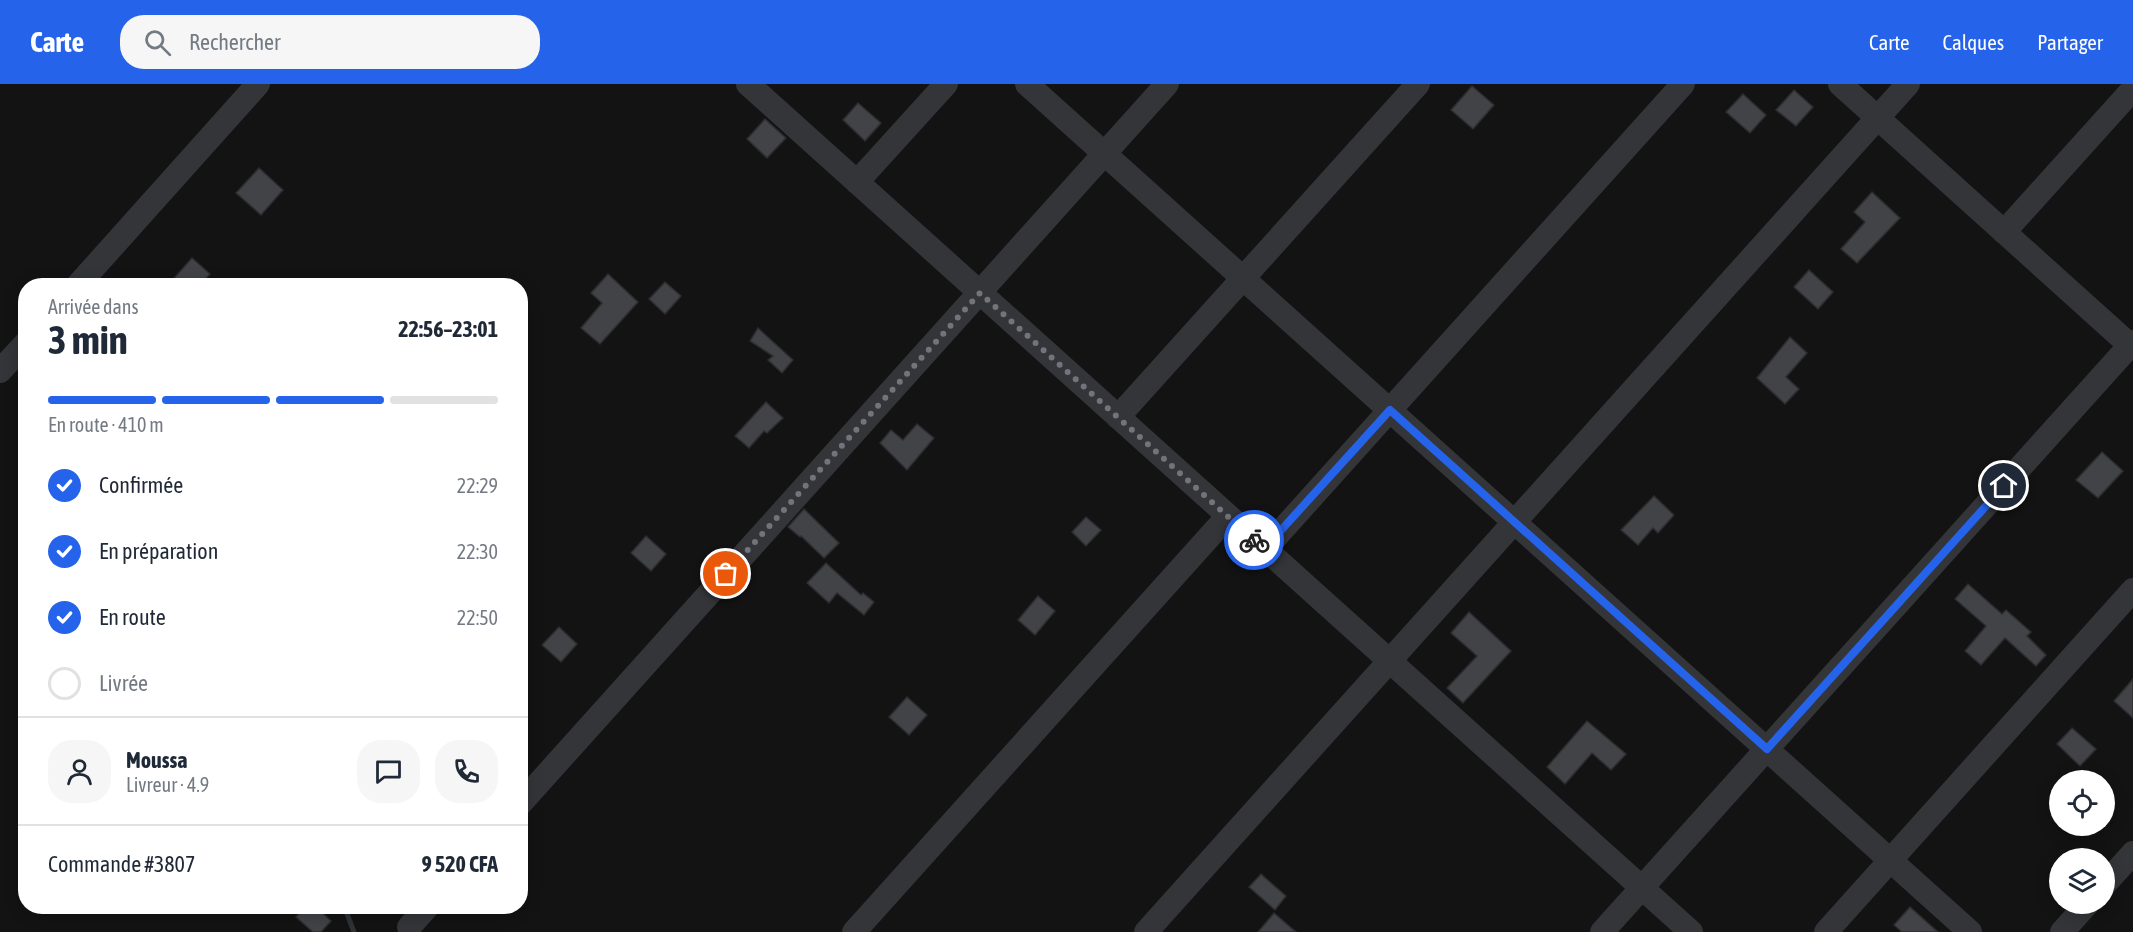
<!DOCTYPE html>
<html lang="fr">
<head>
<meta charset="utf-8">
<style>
  body { margin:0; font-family:"Asap Condensed",sans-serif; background:#f6f6f7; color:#1f2937; height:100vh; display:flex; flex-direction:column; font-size:22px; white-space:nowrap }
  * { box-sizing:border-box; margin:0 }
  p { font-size:20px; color:#747a83 }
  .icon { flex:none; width:33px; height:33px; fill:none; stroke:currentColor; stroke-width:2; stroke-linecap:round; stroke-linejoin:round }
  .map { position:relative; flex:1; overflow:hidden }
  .panel { position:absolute; left:18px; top:194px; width:510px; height:636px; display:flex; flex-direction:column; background:#fff; border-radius:24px; box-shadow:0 3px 15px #0003 }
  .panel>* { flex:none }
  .fabs { position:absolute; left:2049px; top:686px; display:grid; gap:12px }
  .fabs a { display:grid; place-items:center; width:66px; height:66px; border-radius:50%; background:#fff; box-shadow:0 3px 15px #0003; font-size:30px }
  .pin { position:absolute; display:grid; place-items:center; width:51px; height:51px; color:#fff; margin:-26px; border:3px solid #fff; border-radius:50%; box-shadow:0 2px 6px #0007 }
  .courier { position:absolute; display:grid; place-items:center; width:60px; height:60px; margin:-30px; border:4px solid #2563eb; border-radius:50%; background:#fff; color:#222; box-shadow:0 2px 8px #0007 }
  .headline em { font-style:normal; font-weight:700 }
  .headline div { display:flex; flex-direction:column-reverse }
  .headline { display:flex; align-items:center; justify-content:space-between; height:102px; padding:0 30px }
  h1 { font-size:39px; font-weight:700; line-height:45px }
  .bar { display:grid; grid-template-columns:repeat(4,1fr); gap:9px 6px; align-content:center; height:72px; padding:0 30px }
  .bar i { height:8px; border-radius:4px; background:#e0e1e3 }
  .bar .current { background:#2563eb }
  .bar p { grid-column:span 4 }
  .line { display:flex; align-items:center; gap:15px; padding:0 30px; border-top:2px solid #e0e1e3 }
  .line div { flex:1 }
  .round { display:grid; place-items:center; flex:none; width:63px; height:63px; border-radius:24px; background:#f6f6f7 }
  ol { padding:0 30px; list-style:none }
  li { display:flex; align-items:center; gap:18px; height:66px }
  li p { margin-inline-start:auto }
  li .icon { padding:6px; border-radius:50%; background:#2563eb; color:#fff; stroke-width:4 }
  li:last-child { color:#747a83 }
  li i { width:33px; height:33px; border:3px solid #e0e1e3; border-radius:50% }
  header { display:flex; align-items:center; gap:36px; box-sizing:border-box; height:84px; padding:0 30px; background:#2563eb; color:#fff }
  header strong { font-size:28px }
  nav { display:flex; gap:33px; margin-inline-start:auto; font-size:21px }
  .search { width:420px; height:54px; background:#f6f6f7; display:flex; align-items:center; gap:15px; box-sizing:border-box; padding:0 21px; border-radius:24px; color:#747a83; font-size:22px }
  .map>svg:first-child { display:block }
</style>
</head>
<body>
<header>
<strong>Carte</strong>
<div class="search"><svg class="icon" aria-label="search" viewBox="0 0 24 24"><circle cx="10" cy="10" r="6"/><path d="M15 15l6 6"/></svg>Rechercher</div>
<nav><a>Carte</a><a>Calques</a><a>Partager</a></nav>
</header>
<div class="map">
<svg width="2133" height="848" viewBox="0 0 2133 848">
  <rect width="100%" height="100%" fill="#131314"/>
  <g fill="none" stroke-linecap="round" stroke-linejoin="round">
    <path stroke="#2c3339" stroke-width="5" d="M344 822 354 848"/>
  </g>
  <g fill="#424347" stroke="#2d2d30" stroke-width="1.5">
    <path d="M1472 2 1494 21 1473 45 1451 26Z"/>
    <path d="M1794 6 1813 23 1796 42 1776 26Z"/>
    <path d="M1743 10 1766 31 1750 49 1726 28Z"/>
    <path d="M858 19 881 39 865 57 843 36Z"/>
    <path d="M765 35 786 54 767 74 747 55Z"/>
    <path d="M259 84 283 106 261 131 236 109Z"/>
    <path d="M1872 108 1900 134 1857 179 1841 165 1865 138 1854 128Z"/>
    <path d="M192 174 210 190 200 201H168Z"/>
    <path d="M1809 186 1833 208 1818 225 1794 203Z"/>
    <path d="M608 190 638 218 600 260 581 244 602 219 591 209Z"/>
    <path d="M665 198 681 212 665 230 649 215Z"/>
    <path d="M758 244 793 276 782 289 768 276 773 272 750 257Z"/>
    <path d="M1790 253 1807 269 1786 293 1799 305 1785 320 1757 294Z"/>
    <path d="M766 318 783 334 767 349 764 347 749 364 735 352Z"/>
    <path d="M917 340 934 354 907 386 880 359 891 346 903 356Z"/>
    <path d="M2102 368 2123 387 2098 414 2076 396Z"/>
    <path d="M1654 412 1674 431 1658 449 1653 444 1638 461 1621 446Z"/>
    <path d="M804 425 839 459 824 474 801 452 800 453 788 443Z"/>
    <path d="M1086 433 1101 446 1086 462 1072 448Z"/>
    <path d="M646 452 666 470 651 487 631 469Z"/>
    <path d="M826 479 861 511 863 509 874 518 864 531 837 509 829 519 807 499Z"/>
    <path d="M1968 500 2002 530 2006 526 2031 548 2027 552 2046 571 2036 582 2005 554 1981 581 1965 567 1986 542 1955 515Z"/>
    <path d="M1038 512 1055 527 1035 551 1018 536Z"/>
    <path d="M1469 528 1511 567 1463 619 1447 604 1477 572 1451 549Z"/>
    <path d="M559 543 577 560 561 578 542 561Z"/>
    <path d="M2133 595V634L2114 617Z"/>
    <path d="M907 613 927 631 909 651 889 633Z"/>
    <path d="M1587 637 1626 670 1611 686 1592 669 1565 700 1547 683Z"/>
    <path d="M2072 644 2096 665 2080 682 2057 660Z"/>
    <path d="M1261 790 1286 812 1275 826 1249 803Z"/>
    <path d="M306 822H315L331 837 321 848H313L296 833Z"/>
    <path d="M1910 823 1938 848H1902L1894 841Z"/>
    <path d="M1274 829 1296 848H1258Z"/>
  </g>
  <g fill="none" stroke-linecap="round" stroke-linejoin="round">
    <g stroke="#343539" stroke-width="24">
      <path d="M748 0 1691 848"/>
      <path d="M1027 0 1970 848"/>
      <path d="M1840 0 2133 264"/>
      <path d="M857 98 946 0"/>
      <path d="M2004 148 2133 5"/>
      <path d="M78 201 258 0"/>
      <path d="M0 287 26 259"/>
      <path d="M1118 333 1418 0"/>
      <path d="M1265 465 1683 0"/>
      <path d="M520 720 1167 0"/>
      <path d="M2104 801 2133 769"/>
      <path d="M409 843 428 822"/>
      <path d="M854 848 1228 432"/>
      <path d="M1146 848 1908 0"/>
      <path d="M1602 848 2133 258"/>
      <path d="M1826 848 2133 506"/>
      <path d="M2062 848 2088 819"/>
    </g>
  </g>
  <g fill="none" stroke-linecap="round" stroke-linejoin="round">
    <path stroke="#72747c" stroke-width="6" stroke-dasharray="0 10.8" d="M726 490 980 209 1254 456"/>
    <path stroke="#2563eb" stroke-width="8" d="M1254 456 1264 465 1390 326 1767 665 2004 402"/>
  </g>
</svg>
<div class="fabs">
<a><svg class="icon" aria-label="locate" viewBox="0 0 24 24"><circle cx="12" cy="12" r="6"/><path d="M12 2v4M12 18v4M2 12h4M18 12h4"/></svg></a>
<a><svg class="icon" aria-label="layers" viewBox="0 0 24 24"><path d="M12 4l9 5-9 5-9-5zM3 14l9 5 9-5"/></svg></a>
</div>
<div class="pin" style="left:726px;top:490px;background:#ea580c"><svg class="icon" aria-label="bag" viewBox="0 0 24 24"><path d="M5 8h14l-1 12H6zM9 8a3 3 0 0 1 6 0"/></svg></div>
<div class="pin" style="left:2004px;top:402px;background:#1f2937"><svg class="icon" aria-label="home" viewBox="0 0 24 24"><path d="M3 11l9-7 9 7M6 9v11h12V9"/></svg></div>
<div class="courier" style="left:1254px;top:456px"><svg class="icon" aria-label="bike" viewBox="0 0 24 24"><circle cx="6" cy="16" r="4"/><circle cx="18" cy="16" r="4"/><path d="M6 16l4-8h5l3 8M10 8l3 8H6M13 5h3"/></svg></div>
<section class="panel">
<div class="headline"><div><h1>3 min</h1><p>Arrivée dans</p></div><em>22:56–23:01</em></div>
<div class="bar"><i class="current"></i><i class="current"></i><i class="current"></i><i></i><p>En route · 410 m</p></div>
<ol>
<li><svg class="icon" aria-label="check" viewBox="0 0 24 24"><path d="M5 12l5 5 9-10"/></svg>Confirmée<p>22:29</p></li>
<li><svg class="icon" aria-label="check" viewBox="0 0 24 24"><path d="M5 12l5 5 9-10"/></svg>En préparation<p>22:30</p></li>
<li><svg class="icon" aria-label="check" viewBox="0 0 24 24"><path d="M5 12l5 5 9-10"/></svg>En route<p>22:50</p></li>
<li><i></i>Livrée</li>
</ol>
<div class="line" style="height:108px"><a class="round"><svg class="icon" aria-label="person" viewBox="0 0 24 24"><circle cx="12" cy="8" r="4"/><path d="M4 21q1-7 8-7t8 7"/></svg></a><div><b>Moussa</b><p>Livreur · 4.9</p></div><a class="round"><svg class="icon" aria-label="chat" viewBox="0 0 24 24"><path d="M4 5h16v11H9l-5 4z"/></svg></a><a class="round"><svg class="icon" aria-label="phone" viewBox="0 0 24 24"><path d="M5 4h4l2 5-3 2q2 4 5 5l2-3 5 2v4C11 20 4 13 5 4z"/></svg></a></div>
<div class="line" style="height:78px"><div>Commande #3807</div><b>9 520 CFA</b></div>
</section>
</div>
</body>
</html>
